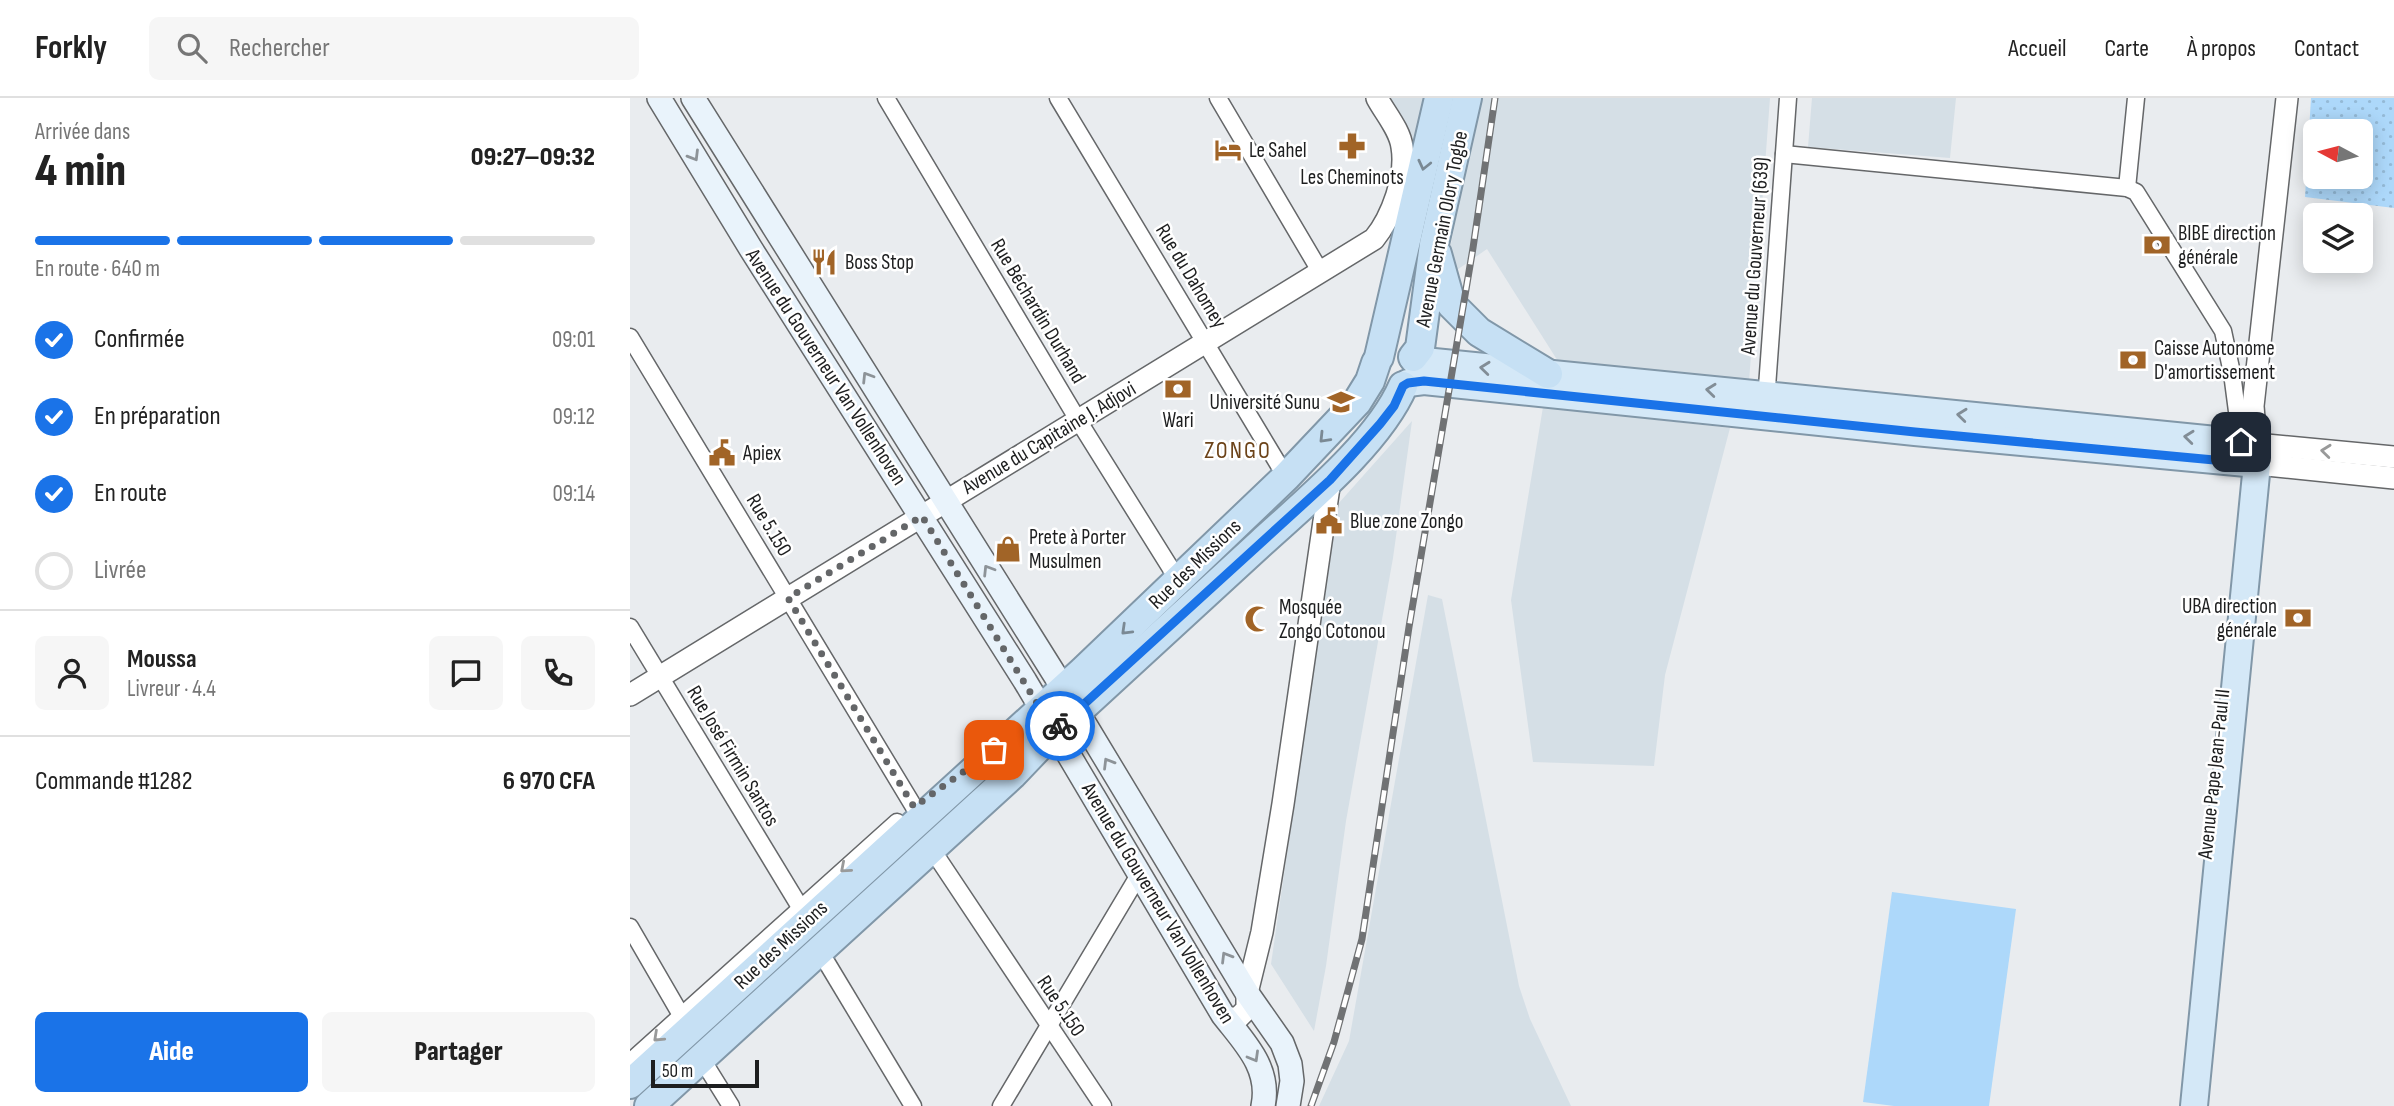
<!DOCTYPE html>
<html lang="fr">
<head>
<meta charset="utf-8">
<style>
  body { margin:0; font-family:"Sofia Sans Condensed",sans-serif; background:#f6f6f6; color:#222; height:100vh; display:flex; flex-direction:column; font-size:26px; white-space:nowrap }
  * { box-sizing:border-box; margin:0 }
  p { font-size:23px; color:#767676 }
  .icon { flex:none; width:38px; height:38px; fill:none; stroke:currentColor; stroke-width:2; stroke-linecap:round; stroke-linejoin:round }
  .map { position:relative; flex:1; overflow:hidden }
  .drawer { display:flex; flex-direction:column; background:#fff; width:630px }
  .drawer>* { flex:none }
  .needle { width:46px; rotate:277deg }
  .tools { position:absolute; left:1673px; top:21px; display:grid; gap:14px }
  .tools a { display:grid; place-items:center; width:70px; height:70px; border-radius:10px; background:#fff; box-shadow:0 4px 18px #0003; font-size:35px }
  .scale { position:absolute; left:21px; bottom:18px; width:108px; box-sizing:border-box; padding-left:7px; border:4px solid #1d1e1f; border-top:0; font-size:19px; line-height:24px; white-space:nowrap; color:#1d1e1f; -webkit-text-stroke:5px #fff; paint-order:stroke }
  .pin { position:absolute; display:grid; place-items:center; width:60px; height:60px; color:#fff; margin:-30px; border-radius:14px; box-shadow:0 4px 10px #0006 }
  .courier { position:absolute; display:grid; place-items:center; width:70px; height:70px; margin:-35px; border:5px solid #1a73e8; border-radius:50%; background:#fff; color:#222; box-shadow:0 2px 9px #0007 }
  .head em { font-style:normal; font-weight:800 }
  .head div { display:flex; flex-direction:column-reverse }
  .head { display:flex; align-items:center; justify-content:space-between; height:119px; padding:0 35px }
  h1 { font-size:46px; font-weight:800; line-height:52px }
  .bar { display:grid; grid-template-columns:repeat(4,1fr); gap:10px 7px; align-content:center; height:84px; padding:0 35px }
  .bar i { height:9px; border-radius:5px; background:#e0e0e0 }
  .bar .selected { background:#1a73e8 }
  .bar p { grid-column:span 4 }
  .line { display:flex; align-items:center; gap:18px; padding:0 35px; border-top:2px solid #e0e0e0 }
  .line div { flex:1 }
  .round { display:grid; place-items:center; flex:none; width:74px; height:74px; border-radius:10px; background:#f6f6f6 }
  ol { padding:0 35px; list-style:none }
  li { display:flex; align-items:center; gap:21px; height:77px }
  li p { margin-inline-start:auto }
  li .icon { padding:7px; border-radius:50%; background:#1a73e8; color:#fff; stroke-width:4 }
  li:last-child { color:#767676 }
  li i { width:38px; height:38px; border:4px solid #e0e0e0; border-radius:50% }
  .cta { display:flex; gap:14px; margin-top:auto; padding:14px 35px }
  .cta a { flex:1; height:80px; border-radius:10px; background:#1a73e8; color:#fff; font-size:28px; font-weight:800; line-height:80px; text-align:center }
  .cta a+a { background:#f6f6f6; color:#222 }
  header { display:flex; align-items:center; gap:42px; box-sizing:border-box; height:98px; padding:0 35px; background:#fff; border-bottom:2px solid #e0e0e0 }
  header strong { font-size:33px }
  nav { display:flex; gap:38px; margin-inline-start:auto; font-size:24px }
  .search { width:490px; height:63px; background:#f6f6f6; display:flex; align-items:center; gap:18px; box-sizing:border-box; padding:0 24px; border-radius:10px; color:#767676; font-size:26px }
  main { display:flex; flex:1; min-height:0 }
  .map>svg:first-child { display:block }
</style>
</head>
<body>
<header>
<strong>Forkly</strong>
<div class="search"><svg class="icon" aria-label="search" viewBox="0 0 24 24"><circle cx="10" cy="10" r="6"/><path d="M15 15l6 6"/></svg>Rechercher</div>
<nav><a>Accueil</a><a>Carte</a><a>À propos</a><a>Contact</a></nav>
</header>
<main>
<section class="drawer">
<div class="head"><div><h1>4 min</h1><p>Arrivée dans</p></div><em>09:27–09:32</em></div>
<div class="bar"><i class="selected"></i><i class="selected"></i><i class="selected"></i><i></i><p>En route · 640 m</p></div>
<ol>
<li><svg class="icon" aria-label="check" viewBox="0 0 24 24"><path d="M5 12l5 5 9-10"/></svg>Confirmée<p>09:01</p></li>
<li><svg class="icon" aria-label="check" viewBox="0 0 24 24"><path d="M5 12l5 5 9-10"/></svg>En préparation<p>09:12</p></li>
<li><svg class="icon" aria-label="check" viewBox="0 0 24 24"><path d="M5 12l5 5 9-10"/></svg>En route<p>09:14</p></li>
<li><i></i>Livrée</li>
</ol>
<div class="line" style="height:126px"><a class="round"><svg class="icon" aria-label="person" viewBox="0 0 24 24"><circle cx="12" cy="8" r="4"/><path d="M4 21q1-7 8-7t8 7"/></svg></a><div><b>Moussa</b><p>Livreur · 4.4</p></div><a class="round"><svg class="icon" aria-label="chat" viewBox="0 0 24 24"><path d="M4 5h16v11H9l-5 4z"/></svg></a><a class="round"><svg class="icon" aria-label="phone" viewBox="0 0 24 24"><path d="M5 4h4l2 5-3 2q2 4 5 5l2-3 5 2v4C11 20 4 13 5 4z"/></svg></a></div>
<div class="line" style="height:91px"><div>Commande #1282</div><b>6 970 CFA</b></div>
<div class="cta"><a>Aide</a><a>Partager</a></div>
</section>
<div class="map">
<svg width="1764" height="1008" viewBox="0 0 1764 1008">
  <defs>
    <pattern id="park-dots" width="8" height="8" patternUnits="userSpaceOnUse" patternTransform="scale(1.75)"><rect width="8" height="8" fill="#add8fa"/><path d="M2 2h.1M6 6h.1" fill="none" stroke="#94b9d6" stroke-width="1.8" stroke-linecap="round"/></pattern>
  </defs>
  <rect width="100%" height="100%" fill="#e9ecef"/>
  <g fill="#d5dfe6">
    <path d="M757 0H797L786 48Z"/>
    <path d="M850 0H1140L1119 284 931 268 857 151 814 181Z"/>
    <path d="M1182 0H1326L1320 60 1178 49Z"/>
    <path d="M913 309 1100 330 1035 577 1024 668 903 664 881 502Z"/>
    <path d="M782 323 763 460 716 723 696 868 684 933 641 866 708 406Z"/>
    <path d="M798 497 812 501 889 888 900 921 941 1008H689L719 943Z"/>
  </g>
  <path fill="#add8fa" d="M1262 794 1386 811 1359 1008H1264L1233 1004Z"/>
  <path fill="url(#park-dots)" fill-rule="evenodd" d="M1681 0H1764V110L1675 99ZM1685 33H1731V79H1685Z"/>
  <g fill="none" stroke-linecap="round" stroke-linejoin="round">
    <g stroke="#656769" stroke-width="19">
      <g id="minor">
        <path d="M256 0 448 322 548 482"/>
        <path d="M428 0 656 379"/>
        <path d="M588 0 690 173"/>
        <path d="M1154 56 1497 90 1506 94 1593 233 1602 275 1611 344"/>
        <path d="M1497 90 1506 0"/>
        <path d="M0 239 284 709"/>
        <path d="M1136 303 1158 0"/>
        <path d="M0 529 170 809"/>
        <path d="M309 762 473 1008"/>
        <path d="M0 829 51 917"/>
        <path d="M197 865 283 1008"/>
        <path d="M0 964 267 724"/>
        <path d="M78 971 101 1008"/>
        <path d="M371 1008 510 775"/>
      </g>
    </g>
    <g stroke="#656769" stroke-width="24">
      <g id="tertiary">
        <path d="M1657 0 1623 308 1626 346 1764 359"/>
        <path d="M1627 366 1764 380"/>
        <path d="M0 597 744 141C762 119 777 78 772 49 770 32 755 15 747 0"/>
        <path d="M593 917 599 920H608L617 911V895L632 834 653 706 700 382"/>
      </g>
    </g>
    <g stroke="#656769" stroke-width="26">
      <g id="secondary">
        <path d="M29 0 121 151 395 583 593 917C614 944 641 970 633 1008"/>
        <path d="M63 0 433 590 617 895 652 945 660 966 662 983 658 1008"/>
      </g>
    </g>
    <g stroke="#8197a8" stroke-width="30">
      <g id="primary">
        <path d="M784 262 1626 346 1627 366 1564 1008"/>
        <path d="M778 285 794 283 1285 334 1627 366"/>
      </g>
    </g>
    <g stroke="#8197a8" stroke-width="32">
      <g id="trunk">
        <path d="M807 156 821 206 849 234 918 276"/>
        <path d="M749 259 809 0"/>
        <path d="M783 259 790 250 804 146 837 0"/>
        <path d="M0 986 453 573 656 379 727 304 740 283 746 265"/>
        <path d="M19 1008 382 677 424 633 447 614C508 558 570 501 631 445 677 403 749 344 773 288"/>
      </g>
    </g>
    <use href="#minor" stroke="#fff" stroke-width="16"/>
    <use href="#tertiary" stroke="#fff" stroke-width="21"/>
    <use href="#secondary" stroke="#e9f3fb" stroke-width="23"/>
    <use href="#primary" stroke="#d4e8f7" stroke-width="26"/>
    <use href="#trunk" stroke="#c6e0f4" stroke-width="28"/>
    <g stroke="#707274" stroke-width="7">
      <path id="rail" d="M681 1008 704 944 732 841 779 529 843 150 865 0"/>
    </g>
    <use href="#rail" stroke="#fff" stroke-width="4.5" stroke-dasharray="13" stroke-linecap="butt"/>
  </g>
  <defs><path id="oneway-chevron" d="M-2-3.5L2.5 0L-2 3.5" fill="none" stroke-width="1.6" stroke-linecap="round" stroke-linejoin="round" transform="scale(1.75)"/></defs>
  <g stroke="#8d9398">
    <use href="#oneway-chevron" transform="translate(64 58) rotate(59)"/>
    <use href="#oneway-chevron" transform="translate(237 279) rotate(-122)"/>
    <use href="#oneway-chevron" transform="translate(358 472) rotate(-122)"/>
    <use href="#oneway-chevron" transform="translate(478 665) rotate(-121)"/>
    <use href="#oneway-chevron" transform="translate(596 859) rotate(-121)"/>
    <use href="#oneway-chevron" transform="translate(624 959) rotate(60)"/>
  </g>
  <g stroke="#7a8994">
    <use href="#oneway-chevron" transform="translate(794 67) rotate(103)"/>
    <use href="#oneway-chevron" transform="translate(694 340) rotate(134)"/>
    <use href="#oneway-chevron" transform="translate(496 532) rotate(136)"/>
  </g>
  <g stroke="#828d96">
    <use href="#oneway-chevron" transform="translate(855 270) rotate(-174)"/>
    <use href="#oneway-chevron" transform="translate(1081 292) rotate(-174)"/>
    <use href="#oneway-chevron" transform="translate(1332 317) rotate(-174)"/>
    <use href="#oneway-chevron" transform="translate(1559 339) rotate(-174)"/>
  </g>
  <g stroke="#999a9a">
    <use href="#oneway-chevron" transform="translate(1696 353) rotate(-174)"/>
    <use href="#oneway-chevron" transform="translate(215 770) rotate(139)"/>
    <use href="#oneway-chevron" transform="translate(28 939) rotate(137)"/>
  </g>
  <g fill="none" stroke-linecap="round" stroke-linejoin="round">
    <path stroke="#646668" stroke-width="7" stroke-dasharray="0 12.6" d="M364 652 284 709 158 500 292 418 424 633 430 628"/>
    <path stroke="#1a73e8" stroke-width="9" d="M430 628 700 382 750 326 764 308 773 288 778 285 794 283 1285 334 1627 366 1626 346 1611 344"/>
  </g>
  <defs>
    <g id="pharmacy-bare" transform="scale(2.1)"><path d="M-2-6h4v4h4v4h-4v4h-4v-4h-4v-4h4Z" fill="#a16427" stroke="#fff" stroke-width="2.5" paint-order="stroke"/></g>
    <g id="hotel-bare" transform="scale(2.1)"><path d="M-6-4.5h1.5V1H6V5H4.5V3h-9V5H-6ZM-4 0a1.8 1.8 0 1 1 3.6 0ZM.5 0V-2.5h3Q6-2.5 6 0Z" fill="#a16427" stroke="#fff" stroke-width="2.5" paint-order="stroke"/></g>
    <g id="bank-bare" transform="scale(2.1)"><path d="M-6-4H6V4H-6ZM0-2.3a2.3 2.3 0 1 0 0 4.6a2.3 2.3 0 1 0 0-4.6Z" fill="#a16427" stroke="#fff" stroke-width="2.5" paint-order="stroke"/></g>
    <g id="restaurant-bare" transform="scale(2.1)"><path d="M-5-6h1v4h1v-4h1v4h1v-4h1v5L-1.5 .5V6h-2V.5L-5-1ZM5-6V6H3V1.5H1.5Q1.5-4 5-6Z" fill="#a16427" stroke="#fff" stroke-width="2.5" paint-order="stroke"/></g>
    <g id="school-bare" transform="scale(2.1)"><path d="M0-5L7-2L0 1L-7-2ZM-4 1L0 2.5L4 1V4Q0 6-4 4Z" fill="#a16427" stroke="#fff" stroke-width="2.5" paint-order="stroke"/></g>
    <g id="civic-bare" transform="scale(2.1)"><path d="M-.6-6.5H3V-4.5H.6V-3L4-1V1h2V6H-6V1h2V-1L-.6-3ZM-1.2 2.5V6h2.4V2.5Z" fill="#a16427" stroke="#fff" stroke-width="2.5" paint-order="stroke"/></g>
    <g id="shop-bare" transform="scale(2.1)"><path d="M-5-2.5h2.3a2.7 3.5 0 0 1 5.4 0H5L5.5 6h-11ZM-1.5-2.5h3a1.5 2.3 0 0 0-3 0Z" fill="#a16427" stroke="#fff" stroke-width="2.5" paint-order="stroke"/></g>
    <g id="mosque-bare" transform="scale(2.1)"><path d="M3.5-4.9A6 6 0 1 0 3.5 4.9A5 5 0 1 1 3.5-4.9Z" fill="#a16427" stroke="#fff" stroke-width="2.5" paint-order="stroke"/></g>
  </defs>
  <g fill-rule="evenodd">
    <use href="#pharmacy-bare" x="722" y="48"/>
    <use href="#hotel-bare" x="598" y="52"/>
    <use href="#bank-bare" x="1527" y="147"/>
    <use href="#restaurant-bare" x="194" y="164"/>
    <use href="#bank-bare" x="1503" y="262"/>
    <use href="#bank-bare" x="548" y="291"/>
    <use href="#school-bare" x="711" y="304"/>
    <use href="#civic-bare" x="92" y="355"/>
    <use href="#civic-bare" x="699" y="423"/>
    <use href="#shop-bare" x="378" y="451"/>
    <use href="#bank-bare" x="1668" y="520"/>
    <use href="#mosque-bare" x="628" y="521"/>
  </g>
  <g text-anchor="middle" dominant-baseline="central" stroke-width="5" stroke-linejoin="round" paint-order="stroke">
    <g font-size="21" fill="#1d1e1f" stroke="#fff" text-anchor="start">
      <text x="619" y="52">Le Sahel</text>
      <text x="722" y="79" text-anchor="middle">Les Cheminots</text>
      <text x="1548" y="135">BIBE direction<tspan x="1548" dy="24">générale</tspan></text>
      <text x="215" y="164">Boss Stop</text>
      <text x="1524" y="250">Caisse Autonome<tspan x="1524" dy="24">D'amortissement</tspan></text>
      <text x="690" y="304" text-anchor="end">Université Sunu</text>
      <text x="548" y="322" text-anchor="middle">Wari</text>
      <text x="113" y="355">Apiex</text>
      <text x="720" y="423">Blue zone Zongo</text>
      <text x="399" y="439">Prete à Porter<tspan x="399" dy="24">Musulmen</tspan></text>
      <text x="1647" y="508" text-anchor="end">UBA direction<tspan x="1647" dy="24">générale</tspan></text>
      <text x="649" y="509">Mosquée<tspan x="649" dy="24">Zongo Cotonou</tspan></text>
    </g>
    <g font-size="21" fill="#1d1e1f" stroke="#fff">
      <text transform="translate(812 131) rotate(-79)">Avenue Germain Olory Togbe</text>
      <text transform="translate(1125 158) rotate(-86)">Avenue du Gouverneur (639)</text>
      <text transform="translate(561 178) rotate(59)">Rue du Dahomey</text>
      <text transform="translate(408 213) rotate(59)">Rue Béchardin Durhand</text>
      <text transform="translate(196 269) rotate(57)">Avenue du Gouverneur Van Vollenhoven</text>
      <text transform="translate(419 340) rotate(-31)">Avenue du Capitaine J. Adjovi</text>
      <text transform="translate(139 427) rotate(59)">Rue 5.150</text>
      <text transform="translate(565 466) rotate(-44)">Rue des Missions</text>
      <text transform="translate(103 658) rotate(59)">Rue José Firmin Santos</text>
      <text transform="translate(1584 676) rotate(-84)">Avenue Pape Jean-Paul II</text>
      <text transform="translate(528 805) rotate(59)">Avenue du Gouverneur Van Vollenhoven</text>
      <text transform="translate(151 847) rotate(-43)">Rue des Missions</text>
      <text transform="translate(431 908) rotate(56)">Rue 5.150</text>
    </g>
    <g font-size="24" letter-spacing="2" fill="#6c4319" stroke="#fff">
      <text x="608" y="352">ZONGO</text>
    </g>
  </g>
</svg>
<div class="tools">
<a><svg class="needle" viewBox="-14 -14 28 28"><path d="M0-13l5 13h-10z" fill="#e53935"/><path d="M0 13l5-13h-10z" fill="#767676"/></svg></a>
<a><svg class="icon" aria-label="layers" viewBox="0 0 24 24"><path d="M12 4l9 5-9 5-9-5zM3 14l9 5 9-5"/></svg></a>
</div>
<div class="scale">50 m</div>
<div class="pin" style="left:364px;top:652px;background:#ea580c"><svg class="icon" aria-label="bag" viewBox="0 0 24 24"><path d="M5 8h14l-1 12H6zM9 8a3 3 0 0 1 6 0"/></svg></div>
<div class="pin" style="left:1611px;top:344px;background:#1f2937"><svg class="icon" aria-label="home" viewBox="0 0 24 24"><path d="M3 11l9-7 9 7M6 9v11h12V9"/></svg></div>
<div class="courier" style="left:430px;top:628px"><svg class="icon" aria-label="bike" viewBox="0 0 24 24"><circle cx="6" cy="16" r="4"/><circle cx="18" cy="16" r="4"/><path d="M6 16l4-8h5l3 8M10 8l3 8H6M13 5h3"/></svg></div>
</div>
</main>
</body>
</html>
